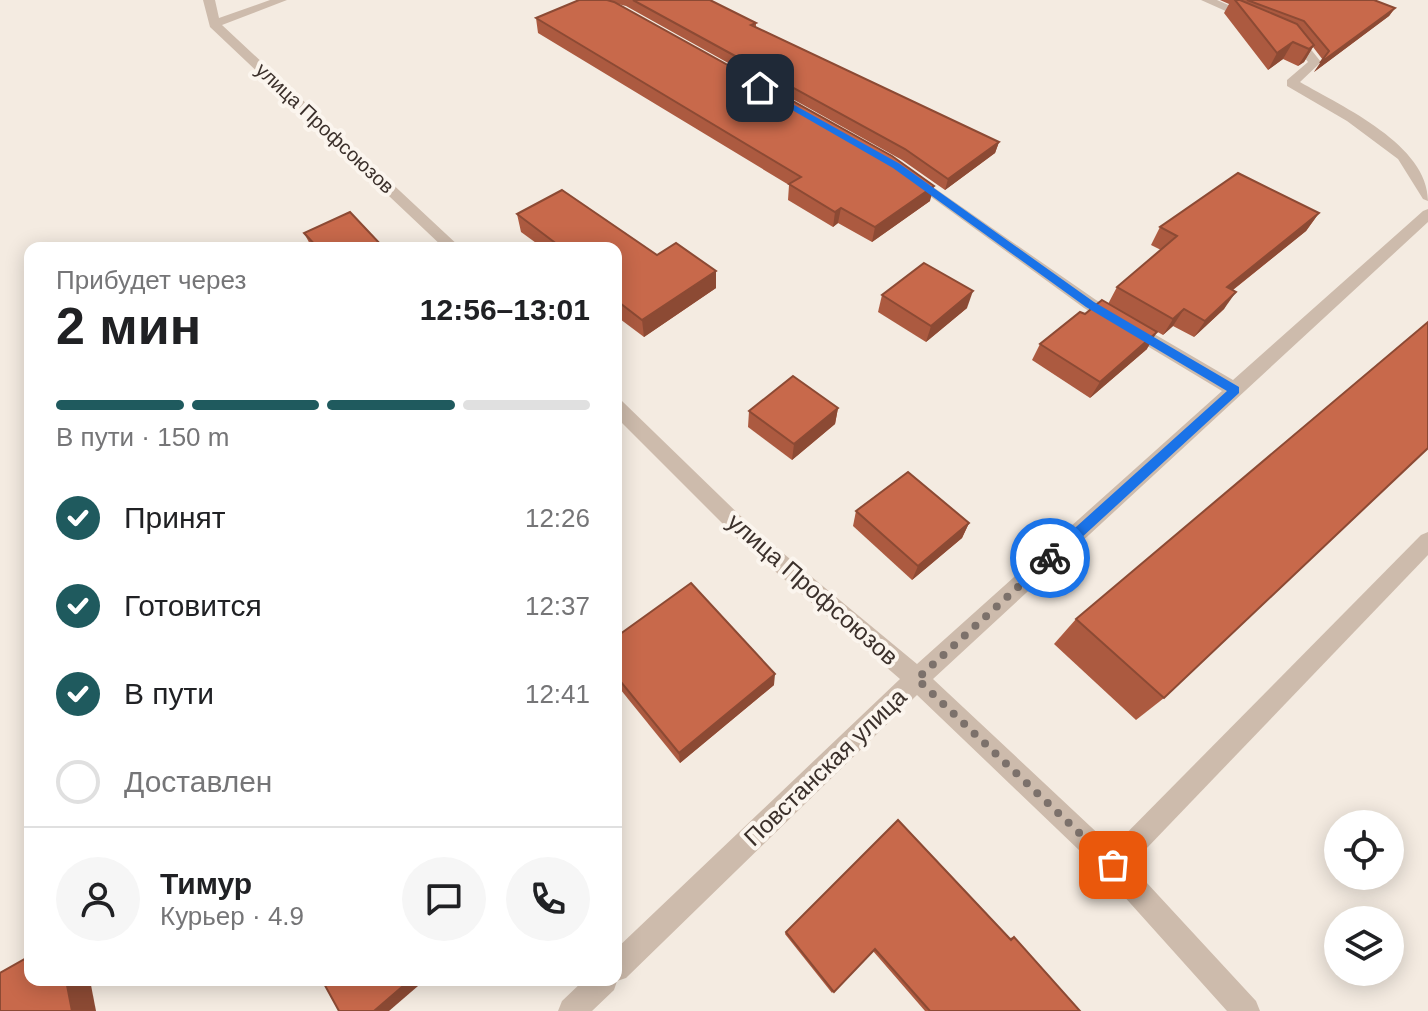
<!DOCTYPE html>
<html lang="ru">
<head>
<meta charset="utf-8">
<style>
  body { margin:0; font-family:Arial,sans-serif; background:#f6f6f6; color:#202124; height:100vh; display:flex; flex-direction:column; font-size:30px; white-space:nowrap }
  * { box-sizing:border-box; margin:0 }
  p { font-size:26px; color:#757577 }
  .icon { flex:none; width:44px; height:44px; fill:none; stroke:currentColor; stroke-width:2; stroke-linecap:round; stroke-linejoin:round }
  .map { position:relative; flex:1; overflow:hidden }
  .drawer { position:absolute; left:24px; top:242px; width:598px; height:744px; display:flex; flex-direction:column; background:#fff; border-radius:16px; box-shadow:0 4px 20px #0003 }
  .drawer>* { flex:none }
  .tools { position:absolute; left:1324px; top:810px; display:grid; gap:16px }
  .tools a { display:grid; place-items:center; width:80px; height:80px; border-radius:50%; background:#fff; box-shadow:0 4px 20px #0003; font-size:40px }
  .pin { position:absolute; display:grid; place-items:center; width:68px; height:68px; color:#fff; margin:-34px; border-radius:16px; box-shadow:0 4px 12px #0006 }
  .courier { position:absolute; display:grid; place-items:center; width:80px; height:80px; margin:-40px; border:6px solid #1a73e8; border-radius:50%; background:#fff; color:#222; box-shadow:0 2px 10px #0007 }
  .summary em { font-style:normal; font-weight:700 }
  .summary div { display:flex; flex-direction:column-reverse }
  .summary { display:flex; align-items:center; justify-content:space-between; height:136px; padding:0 32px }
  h1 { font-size:52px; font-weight:700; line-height:60px }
  .bar { display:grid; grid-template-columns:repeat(4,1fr); gap:12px 8px; align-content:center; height:96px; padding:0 32px }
  .bar i { height:10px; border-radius:6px; background:#e0e0e0 }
  .bar .selected { background:#1f5a5e }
  .bar p { grid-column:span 4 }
  .line { display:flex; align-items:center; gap:20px; padding:0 32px; border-top:2px solid #e0e0e0 }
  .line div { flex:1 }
  .round { display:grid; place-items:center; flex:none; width:84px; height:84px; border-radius:42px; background:#f6f6f6 }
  ol { padding:0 32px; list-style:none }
  li { display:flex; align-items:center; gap:24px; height:88px }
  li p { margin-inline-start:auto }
  li .icon { padding:8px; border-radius:50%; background:#1f5a5e; color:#fff; stroke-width:4 }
  li:last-child { color:#757577 }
  li i { width:44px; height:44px; border:4px solid #e0e0e0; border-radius:50% }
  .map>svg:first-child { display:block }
</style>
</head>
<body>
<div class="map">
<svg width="1428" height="1011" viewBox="0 0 1428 1011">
  <rect width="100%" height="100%" fill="#f4ebe1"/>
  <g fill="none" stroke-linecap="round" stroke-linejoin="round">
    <g fill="#cdbbac" fill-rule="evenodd">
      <path d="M1289 32H1297L1321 62 1300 82C1343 107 1428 145 1428 201L1423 199 1398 159 1347 121 1287 86V80L1308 62 1287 35Z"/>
      <path d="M1428 532V555L1122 874 1113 878 1104 874 1100 865 1104 856 1421 535Z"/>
    </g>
    <g fill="#cdbbac" fill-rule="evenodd">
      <path d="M203 0H215L219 18 270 0H287L222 25 461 248H444L210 27Z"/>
      <path d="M1201 0H1217L1258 18 1248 21Z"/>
      <path d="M910 171 1096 300 1233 380 1423 211 1428 209V222L933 679 1122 856 1256 1001 1260 1011H1227L1104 874 917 695 626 978 617 981 614 990 592 1011H558L562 1001 584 980H616V949L900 679 740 541 616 417V399L622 401 754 529 917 664 1222 391 1084 308 905 178 903 175Z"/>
    </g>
  </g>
  <g fill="#ac5a40">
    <path d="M609 0H710L756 23V27L999 142 995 153 945 190 902 160 626 6 618 4 930 201 872 242 838 223 833 227 788 200 789 185 538 33 536 18Z"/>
    <path d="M1220 0H1374L1395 8 1389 16 1314 72 1323 60 1313 47 1304 62 1298 66 1283 59 1268 70 1224 13 1229 4Z"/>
    <path d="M1319 213 1306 231 1233 290 1224 309 1194 337 1173 326 1163 335 1108 304 1117 287 1161 250 1151 245 1160 227Z"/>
    <path d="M517 214 657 255 716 288 644 337 616 316V248H543L521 232Z"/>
    <path d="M304 233 384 248H312Z"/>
    <path d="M882 295 967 308 926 342 878 312Z"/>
    <path d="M1040 344 1147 349 1090 398 1032 360Z"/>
    <path d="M838 408 835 424 792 460 748 427 749 411Z"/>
    <path d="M856 511 969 523 962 538 912 580 853 526Z"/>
    <path d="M1076 619 1164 698 1136 720 1054 644Z"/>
    <path d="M616 637 774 685 680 763 616 684Z"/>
    <path d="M786 932 1010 938 1014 937 1080 1011H925L873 951 832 993 785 934Z"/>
  </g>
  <g fill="#8c4a34">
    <path d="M1395 8 1389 16 1314 72 1320 63Z"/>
    <path d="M1293 42 1283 59 1268 70 1277 53Z"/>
    <path d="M1314 45 1304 62 1298 66 1309 49Z"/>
    <path d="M999 142 995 153 945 190 948 179Z"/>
    <path d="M934 186 930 201 872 242 875 227Z"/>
    <path d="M841 208 838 223 833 227 835 212Z"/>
    <path d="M1319 213 1306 231 1215 304 1227 287Z"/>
    <path d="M716 271V288L644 337 642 320Z"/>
    <path d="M973 291 967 308 926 342 931 326Z"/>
    <path d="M1236 292 1224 309 1194 337 1205 321Z"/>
    <path d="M1184 309 1173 326 1163 335 1173 319Z"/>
    <path d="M1157 332 1147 349 1090 398 1100 382Z"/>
    <path d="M838 408 835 424 792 460 794 444Z"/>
    <path d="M969 523 962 538 912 580 918 566Z"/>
    <path d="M775 674 774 685 680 763 679 753Z"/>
    <path d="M66 980H90L96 1011H72Z"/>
    <path d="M410 980H425L389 1011H374Z"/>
  </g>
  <g fill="#c8694b" stroke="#8c4a34" stroke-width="2">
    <path d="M579 0H607L614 2 892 156 934 186 875 227 841 208 835 212 789 184 801 177 536 18Z"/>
    <path d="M633 0H710L756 23 751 25 999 142 948 179 905 149Z"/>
    <path d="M1235 0H1240L1297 24 1314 45 1309 49 1293 42 1277 53Z"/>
    <path d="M1247 0H1374L1395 8 1320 63 1329 51 1304 21Z"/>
    <path d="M1238 173 1319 213 1227 287 1236 292 1205 321 1184 309 1173 319 1117 287 1177 236 1160 227Z"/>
    <path d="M562 190 657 255 676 243 716 271 642 320 616 300V248H562L517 214Z"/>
    <path d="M350 212 384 248H318L304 233Z"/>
    <path d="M924 263 973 291 931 326 882 295Z"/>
    <path d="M1102 300 1157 332 1100 382 1040 344 1080 312 1085 314Z"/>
    <path d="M1428 322V448L1164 698 1076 619Z"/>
    <path d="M793 376 838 408 794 444 749 411Z"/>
    <path d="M908 472 969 523 918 566 856 511Z"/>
    <path d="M691 583 775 674 679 753 616 676V637Z"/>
    <path d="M898 820 1011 940 1014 937 1080 1011H930L875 949 834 992 786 932Z"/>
    <path d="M30 956V980H66L72 1011H0V973Z"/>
    <path d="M322 980H410L374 1011H339Z"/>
  </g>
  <path fill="#1a73e8" d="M760 86 900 164 1094 302 1239 387V393L1055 562H1046V554L1227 391 1086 307 893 168 757 90Z"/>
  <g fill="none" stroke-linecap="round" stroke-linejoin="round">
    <path stroke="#7c716b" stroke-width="8" stroke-dasharray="0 14.4" d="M1050 558 917 679 1113 865"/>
  </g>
  <g text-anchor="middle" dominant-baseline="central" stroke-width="8" stroke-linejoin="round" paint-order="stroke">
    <g font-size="20" fill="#3b302b" stroke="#fbf5ee">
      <text transform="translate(325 128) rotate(43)">улица Профсоюзов</text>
    </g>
    <g font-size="24" fill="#3b302b" stroke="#fbf5ee">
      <text transform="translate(813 589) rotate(41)">улица Профсоюзов</text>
      <text transform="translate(825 767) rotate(-44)">Повстанская улица</text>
    </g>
  </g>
</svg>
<div class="tools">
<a><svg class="icon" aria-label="locate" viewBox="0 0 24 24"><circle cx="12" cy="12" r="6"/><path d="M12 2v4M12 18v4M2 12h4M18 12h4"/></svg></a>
<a><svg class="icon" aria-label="layers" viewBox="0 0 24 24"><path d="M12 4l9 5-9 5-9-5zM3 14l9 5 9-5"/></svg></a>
</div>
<div class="pin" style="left:1113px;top:865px;background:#ea580c"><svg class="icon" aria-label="bag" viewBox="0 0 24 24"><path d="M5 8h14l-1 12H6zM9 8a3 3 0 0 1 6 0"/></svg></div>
<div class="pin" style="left:760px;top:88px;background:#1f2937"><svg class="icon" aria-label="home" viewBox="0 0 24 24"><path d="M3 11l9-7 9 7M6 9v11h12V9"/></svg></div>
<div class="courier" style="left:1050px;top:558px"><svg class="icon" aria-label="bike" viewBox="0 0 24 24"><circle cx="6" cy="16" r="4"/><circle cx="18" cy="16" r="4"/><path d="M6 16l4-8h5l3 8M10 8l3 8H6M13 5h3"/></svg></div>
<section class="drawer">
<div class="summary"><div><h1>2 мин</h1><p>Прибудет через</p></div><em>12:56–13:01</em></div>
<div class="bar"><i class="selected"></i><i class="selected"></i><i class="selected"></i><i></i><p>В пути · 150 m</p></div>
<ol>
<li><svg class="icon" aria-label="check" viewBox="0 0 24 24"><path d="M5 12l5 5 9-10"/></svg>Принят<p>12:26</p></li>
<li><svg class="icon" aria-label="check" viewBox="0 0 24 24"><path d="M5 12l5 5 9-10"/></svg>Готовится<p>12:37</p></li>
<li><svg class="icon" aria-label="check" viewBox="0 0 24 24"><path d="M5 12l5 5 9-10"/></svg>В пути<p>12:41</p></li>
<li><i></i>Доставлен</li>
</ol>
<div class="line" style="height:144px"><a class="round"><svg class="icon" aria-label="person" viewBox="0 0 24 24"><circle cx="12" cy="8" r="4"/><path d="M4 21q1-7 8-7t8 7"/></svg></a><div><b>Тимур</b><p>Курьер · 4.9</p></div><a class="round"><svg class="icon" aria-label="chat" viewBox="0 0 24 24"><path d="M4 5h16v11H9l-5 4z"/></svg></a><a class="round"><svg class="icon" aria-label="phone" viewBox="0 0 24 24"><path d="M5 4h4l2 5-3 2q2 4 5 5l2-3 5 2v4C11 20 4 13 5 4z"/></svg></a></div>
</section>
</div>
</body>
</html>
